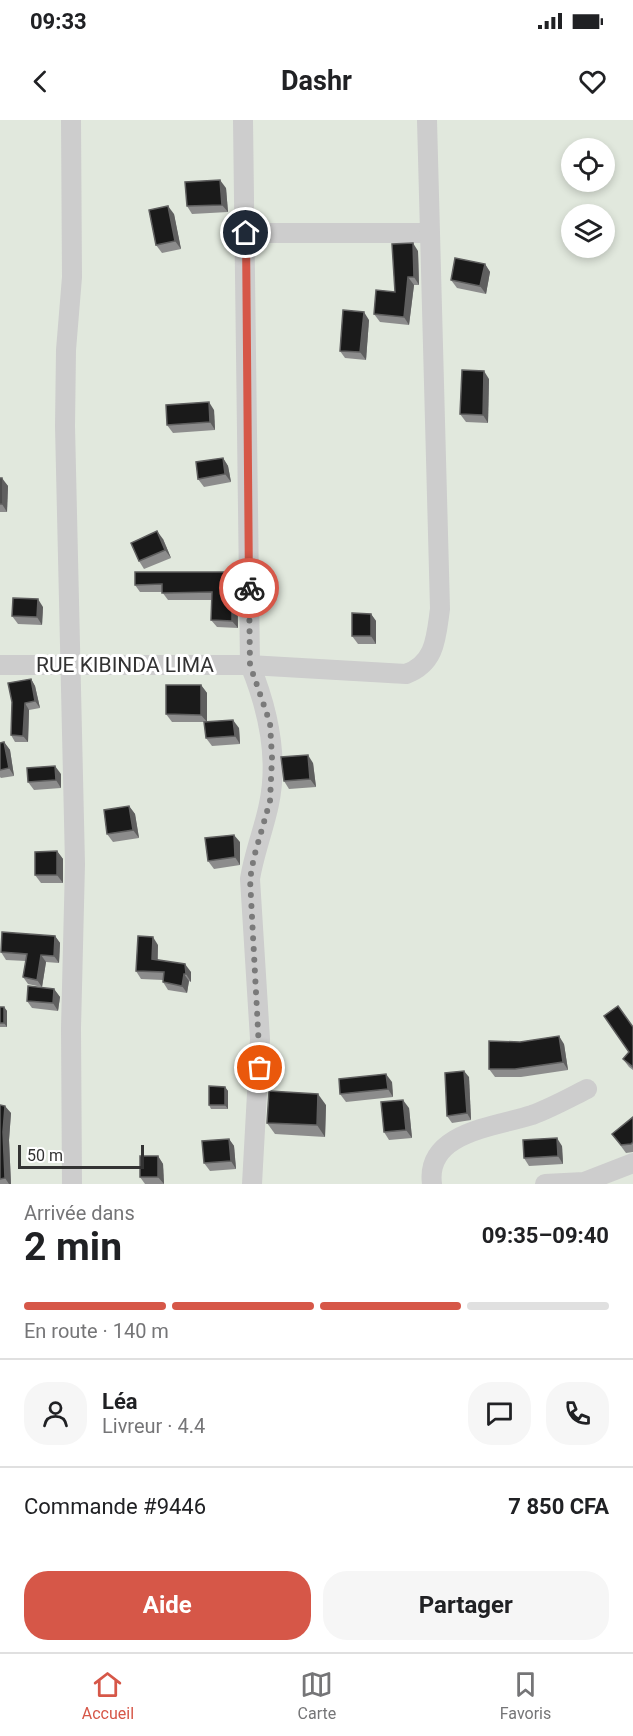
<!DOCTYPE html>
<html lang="fr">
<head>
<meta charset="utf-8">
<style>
  body { margin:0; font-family:Roboto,sans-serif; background:#f6f6f6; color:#202124; height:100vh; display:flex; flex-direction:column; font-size:22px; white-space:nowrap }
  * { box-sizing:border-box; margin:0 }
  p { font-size:20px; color:#757577 }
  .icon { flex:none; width:33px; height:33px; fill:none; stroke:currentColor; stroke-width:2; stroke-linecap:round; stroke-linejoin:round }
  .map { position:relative; height:1064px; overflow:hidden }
  .details { display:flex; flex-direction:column; background:#fff; flex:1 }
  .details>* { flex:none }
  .fabs { position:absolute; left:561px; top:18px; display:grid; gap:12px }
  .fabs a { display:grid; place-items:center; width:54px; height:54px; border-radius:50%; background:#fff; box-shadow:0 3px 9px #0003; font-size:30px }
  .scale { position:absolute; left:18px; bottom:15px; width:126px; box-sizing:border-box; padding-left:6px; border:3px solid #333; border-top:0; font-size:16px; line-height:21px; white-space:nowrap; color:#333; -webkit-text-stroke:4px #fff; paint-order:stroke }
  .pin { position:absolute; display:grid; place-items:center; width:51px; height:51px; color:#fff; margin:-26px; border:3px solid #fff; border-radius:50%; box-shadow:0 2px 6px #0007 }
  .courier { position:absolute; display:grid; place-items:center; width:60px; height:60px; margin:-30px; border:4px solid #d65748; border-radius:50%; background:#fff; color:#222; box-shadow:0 2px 8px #0007 }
  .summary em { font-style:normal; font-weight:700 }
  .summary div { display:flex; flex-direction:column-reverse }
  .summary { display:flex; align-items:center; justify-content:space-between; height:102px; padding:0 24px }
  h1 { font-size:39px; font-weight:700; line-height:45px }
  .bar { display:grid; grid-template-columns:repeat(4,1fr); gap:9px 6px; align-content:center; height:72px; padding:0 24px }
  .bar i { height:8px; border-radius:4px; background:#e0e0e0 }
  .bar .on { background:#d65748 }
  .bar p { grid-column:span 4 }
  .line { display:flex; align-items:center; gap:15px; padding:0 24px; border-top:2px solid #e0e0e0 }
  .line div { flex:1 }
  .round { display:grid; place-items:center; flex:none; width:63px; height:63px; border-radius:24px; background:#f6f6f6 }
  .primary-button { display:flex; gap:12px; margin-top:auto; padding:12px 24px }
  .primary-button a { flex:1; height:69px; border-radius:24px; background:#d65748; color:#fff; font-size:24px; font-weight:700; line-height:69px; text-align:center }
  .primary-button a+a { background:#f6f6f6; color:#202124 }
  .status { display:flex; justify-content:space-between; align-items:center; height:42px; padding:0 30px; background:#fff; direction:ltr }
  .status svg { height:16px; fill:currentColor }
  header { display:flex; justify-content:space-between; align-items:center; height:78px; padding:0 24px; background:#fff; font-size:27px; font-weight:700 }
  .tab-bar { display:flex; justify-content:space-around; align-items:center; height:84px; border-top:2px solid #e0e0e0; background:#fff; font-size:16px; color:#757577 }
  .tab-bar a { display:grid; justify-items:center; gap:3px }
  .tab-bar .on { color:#d65748 }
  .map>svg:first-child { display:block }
</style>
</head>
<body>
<div class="status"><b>09:33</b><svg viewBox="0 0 49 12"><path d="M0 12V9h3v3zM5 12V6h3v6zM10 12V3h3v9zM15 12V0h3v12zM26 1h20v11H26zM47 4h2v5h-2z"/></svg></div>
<header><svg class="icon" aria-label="back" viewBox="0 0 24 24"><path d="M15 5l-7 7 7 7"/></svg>Dashr<svg class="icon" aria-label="heart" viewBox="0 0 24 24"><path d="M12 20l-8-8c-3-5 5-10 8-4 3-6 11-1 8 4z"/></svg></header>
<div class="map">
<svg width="633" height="1064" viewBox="0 0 633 1064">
  <rect width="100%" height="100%" fill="#fff"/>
  <path fill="#e1e8dd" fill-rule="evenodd" d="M0 0H633V1064H0ZM572 28H604V62H572ZM572 94H604V128H572Z"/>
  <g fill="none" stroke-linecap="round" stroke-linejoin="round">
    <g stroke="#cdcdcd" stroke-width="20">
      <path d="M71 0 72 157 66 230 65 306 75 744 71 908 72 1064"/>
      <path d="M243 0 250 545C268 589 279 636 269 684 264 709 254 733 250 759L260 919 252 1064"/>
      <path d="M245 113H429"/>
      <path d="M0 545H250L406 554C436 543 436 517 440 489L427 0"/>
      <path d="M432 1064C425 1012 495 1007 532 995 551 988 569 978 587 969"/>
      <path d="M545 1064 584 1062 633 1043"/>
    </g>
  </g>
  <g fill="#8c8c8c">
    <path d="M226 68 228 92 192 94 187 86Z"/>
    <path d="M174 94 181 129 162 133 156 125Z"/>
    <path d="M418 131 419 165H414L409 205 380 202 374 194 395 172Z"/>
    <path d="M485 144 490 152 486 174 457 168 451 160Z"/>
    <path d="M369 200 366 240 345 238 340 231Z"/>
    <path d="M489 259 488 303 466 302 460 294Z"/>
    <path d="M214 290 215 310 173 313 167 305Z"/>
    <path d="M223 338 228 346 231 362 204 367 198 359Z"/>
    <path d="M0 358 8 366 7 392H0Z"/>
    <path d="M163 419 171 438 144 449 139 441Z"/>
    <path d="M232 452 237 459 238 508 217 507 211 500 212 480H168L162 472H140L135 465Z"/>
    <path d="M43 487 42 505 18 504 12 496Z"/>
    <path d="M371 494 376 501V524H358L352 516Z"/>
    <path d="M31 559 35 566 40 588 29 590 28 622H15L11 615Z"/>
    <path d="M201 565 207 573V602L239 608 240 624 212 626 206 618 205 602H172L166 594Z"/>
    <path d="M4 622 10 630 14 656 1 658 0 657V623Z"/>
    <path d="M313 643 316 667 289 669 284 661Z"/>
    <path d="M61 654V668L34 670 28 662Z"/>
    <path d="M129 686 135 694 139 718 113 722 107 714Z"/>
    <path d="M240 722V745L214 749 208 741Z"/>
    <path d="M57 731 63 739V763H41L35 755Z"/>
    <path d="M55 816 60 823 59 843 46 842 42 867 28 864 23 857 26 841 6 840 1 832Z"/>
    <path d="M158 825V840L191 852V862L189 861 187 873 168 870 163 862V860L141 859 136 851Z"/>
    <path d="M54 869 60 877 58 891 32 888 27 881Z"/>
    <path d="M0 887H4L7 891V907H0Z"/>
    <path d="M633 907V950L629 947 623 939 629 932Z"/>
    <path d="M564 924 568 950 521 957H495L489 949Z"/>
    <path d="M469 957 471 1000 452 1003 447 996Z"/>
    <path d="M392 962 393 977 346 982 340 974Z"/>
    <path d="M225 967 228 971V989H211L209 985Z"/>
    <path d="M0 985 11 993 9 1020 11 1064H0Z"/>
    <path d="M326 985 325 1017 275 1014 267 1003Z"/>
    <path d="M409 988 412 1018 389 1020 384 1012Z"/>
    <path d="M633 997V1032L626 1033 612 1014Z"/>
    <path d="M229 1019 234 1026 236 1049 210 1051 204 1043Z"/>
    <path d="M562 1026 563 1044 529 1046 524 1038Z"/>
    <path d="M158 1036 163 1044 164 1064H145L140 1057Z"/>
  </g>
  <g fill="#5f5f5f">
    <path d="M220 60 226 68 228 92 222 85Z"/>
    <path d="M168 86 174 94 181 129 175 121Z"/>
    <path d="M413 123 418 131 419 165 414 157Z"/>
    <path d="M485 144 490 152 486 174 480 166Z"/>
    <path d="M408 157 414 165 409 205 404 197Z"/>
    <path d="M364 192 369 200 366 240 360 232Z"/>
    <path d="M484 251 489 259 488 303 483 295Z"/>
    <path d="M209 282 214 290 215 310 210 302Z"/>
    <path d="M223 338 228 346 231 362 225 354Z"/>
    <path d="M2 358 8 366 7 392 2 384Z"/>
    <path d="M157 411 163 419 171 438 165 430Z"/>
    <path d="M232 452 237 459 238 508 232 501Z"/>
    <path d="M38 479 43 487 42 505 37 497Z"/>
    <path d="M371 494 376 501V524L371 516Z"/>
    <path d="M31 559 35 566 40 588 35 581Z"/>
    <path d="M201 565 207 573V602L201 595Z"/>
    <path d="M25 583 29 590 28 622 23 616Z"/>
    <path d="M233 600 239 608 240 624 235 616Z"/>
    <path d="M4 622 10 630 14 656 9 648Z"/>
    <path d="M308 635 313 643 316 667 310 659Z"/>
    <path d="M55 646 61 654V668L56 660Z"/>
    <path d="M129 686 135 694 139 718 133 710Z"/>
    <path d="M234 715 240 722V745L235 737Z"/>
    <path d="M57 731 63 739V763L57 755Z"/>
    <path d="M55 816 60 823 59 843 54 836Z"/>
    <path d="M153 817 158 825 157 847 152 839Z"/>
    <path d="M41 835 46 842 42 867 37 860Z"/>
    <path d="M185 844 191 852V862L186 854Z"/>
    <path d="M184 854 189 861 187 873 182 866Z"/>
    <path d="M54 869 60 877 58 891 53 883Z"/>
    <path d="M4 887 7 891V907L4 903Z"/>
    <path d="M559 916 564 924 568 950 563 942Z"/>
    <path d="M464 951 469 957 471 1000 467 993Z"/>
    <path d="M386 954 392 962 393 977 388 969Z"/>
    <path d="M225 967 228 971V989L225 985Z"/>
    <path d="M318 974 326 985 325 1017 317 1005Z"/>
    <path d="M403 980 409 988 412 1018 406 1010Z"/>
    <path d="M5 986 11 993 9 1020 11 1064H9L5 1058 3 1012Z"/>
    <path d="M557 1018 562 1026 563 1044 558 1036Z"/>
    <path d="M229 1019 234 1026 236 1049 231 1041Z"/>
    <path d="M158 1036 163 1044 164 1064 158 1057Z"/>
  </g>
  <g fill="#1a1a1a" stroke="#5f5f5f" stroke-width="1.5">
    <path d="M220 60 222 85 187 86 185 62Z"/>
    <path d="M168 86 175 121 156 125 149 90Z"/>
    <path d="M413 123 414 157H408L404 197 374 194 376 170 395 172 392 124Z"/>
    <path d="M455 138 485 144 480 166 451 160Z"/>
    <path d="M343 190 364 192 360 232 340 231Z"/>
    <path d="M462 250 484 251 483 295 460 294Z"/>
    <path d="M209 282 210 302 167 305 166 285Z"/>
    <path d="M223 338 225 354 198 359 196 342Z"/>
    <rect x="0" y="358" width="2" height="26"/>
    <path d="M157 411 165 430 139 441 131 423Z"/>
    <path d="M135 452H232V501L211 500 212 472 162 473V464L135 465Z"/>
    <path d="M13 478 38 479 37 497 12 496Z"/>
    <path d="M352 493 371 494V516H352Z"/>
    <path d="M31 559 35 581 25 583 23 616 11 615 12 582 8 563Z"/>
    <path d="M166 565H201V595L166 594Z"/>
    <path d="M233 600 235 616 206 618 204 602Z"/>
    <path d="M4 622 9 648 0 650V623Z"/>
    <path d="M308 635 310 659 284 661 281 637Z"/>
    <path d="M55 646 56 660 28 662 27 648Z"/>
    <path d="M129 686 133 710 107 714 104 690Z"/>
    <path d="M234 715 235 737 208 741 205 718Z"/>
    <path d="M57 731V755H35V732Z"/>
    <path d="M2 812 55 816 54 836 41 835 37 860 23 857 27 834 1 832Z"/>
    <path d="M138 816 153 817 152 839 185 844 186 854H184L182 866 163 862 164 852 136 851Z"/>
    <path d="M28 866 54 869 53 883 27 881Z"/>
    <path d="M618 886 633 907V947L623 939 629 932 604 896Z"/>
    <rect x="0" y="887" width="4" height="16"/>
    <path d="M559 916 563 942 515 949H489V921L520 922Z"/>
    <path d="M464 951 467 993 447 996 445 953Z"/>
    <path d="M386 954 388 969 340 974 339 959Z"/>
    <path d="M209 966 225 967V985H209Z"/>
    <path d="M269 971 318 974 317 1005 267 1003Z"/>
    <path d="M403 980 406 1010 384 1012 381 982Z"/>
    <path d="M0 985 5 986 3 1012 5 1058 0 1059Z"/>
    <path d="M633 997V1022L631 1024 621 1025 612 1014Z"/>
    <path d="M557 1018 558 1036 524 1038 523 1020Z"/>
    <path d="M229 1019 231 1041 204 1043 202 1021Z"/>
    <rect x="140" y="1036" width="18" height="21"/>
  </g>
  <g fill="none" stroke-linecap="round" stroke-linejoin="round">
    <path stroke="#7a7a7a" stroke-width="6" stroke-dasharray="0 10.8" d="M249 468 250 545 270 603 272 638 270 681 254 737 250 759 260 948"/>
    <path stroke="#d65748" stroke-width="8" d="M246 113 249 468"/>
  </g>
  <g text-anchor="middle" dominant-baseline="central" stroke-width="6" stroke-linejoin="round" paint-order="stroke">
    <g font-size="21" fill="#333" stroke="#fff">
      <text x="125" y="545">RUE KIBINDA LIMA</text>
    </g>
  </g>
</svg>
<div class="fabs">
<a><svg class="icon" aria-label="locate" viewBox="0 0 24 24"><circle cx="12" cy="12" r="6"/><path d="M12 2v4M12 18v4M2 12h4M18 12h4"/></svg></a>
<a><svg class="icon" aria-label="layers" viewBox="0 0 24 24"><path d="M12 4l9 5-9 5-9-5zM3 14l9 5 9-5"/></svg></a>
</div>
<div class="scale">50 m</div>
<div class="pin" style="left:260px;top:948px;background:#ea580c"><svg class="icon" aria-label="bag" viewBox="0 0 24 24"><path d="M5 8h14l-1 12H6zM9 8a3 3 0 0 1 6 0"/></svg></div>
<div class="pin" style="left:246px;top:113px;background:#1f2937"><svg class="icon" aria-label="home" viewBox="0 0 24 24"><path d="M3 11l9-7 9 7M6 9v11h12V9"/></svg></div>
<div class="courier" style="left:249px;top:468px"><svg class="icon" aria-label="bike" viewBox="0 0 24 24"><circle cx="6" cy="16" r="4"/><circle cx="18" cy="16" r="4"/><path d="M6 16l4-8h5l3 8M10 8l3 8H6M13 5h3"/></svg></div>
</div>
<section class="details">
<div class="summary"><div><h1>2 min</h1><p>Arrivée dans</p></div><em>09:35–09:40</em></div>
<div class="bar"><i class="on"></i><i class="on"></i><i class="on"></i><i></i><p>En route · 140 m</p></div>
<div class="line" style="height:108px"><a class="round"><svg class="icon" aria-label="person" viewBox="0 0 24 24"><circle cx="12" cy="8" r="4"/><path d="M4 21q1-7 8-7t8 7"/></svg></a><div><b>Léa</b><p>Livreur · 4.4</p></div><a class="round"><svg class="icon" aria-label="chat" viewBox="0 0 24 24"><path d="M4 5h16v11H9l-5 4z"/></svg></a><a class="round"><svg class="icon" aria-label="phone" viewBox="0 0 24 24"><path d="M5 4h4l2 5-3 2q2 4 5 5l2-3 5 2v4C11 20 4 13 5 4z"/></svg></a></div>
<div class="line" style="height:78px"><div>Commande #9446</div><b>7 850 CFA</b></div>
<div class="primary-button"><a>Aide</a><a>Partager</a></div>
</section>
<nav class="tab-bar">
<a class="on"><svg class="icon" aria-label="home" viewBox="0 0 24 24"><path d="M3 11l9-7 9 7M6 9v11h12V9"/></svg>Accueil</a>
<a><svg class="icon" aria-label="map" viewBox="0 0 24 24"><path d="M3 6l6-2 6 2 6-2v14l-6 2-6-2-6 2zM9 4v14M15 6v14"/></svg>Carte</a>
<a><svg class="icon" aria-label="saved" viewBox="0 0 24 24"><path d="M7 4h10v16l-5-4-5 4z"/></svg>Favoris</a>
</nav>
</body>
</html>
